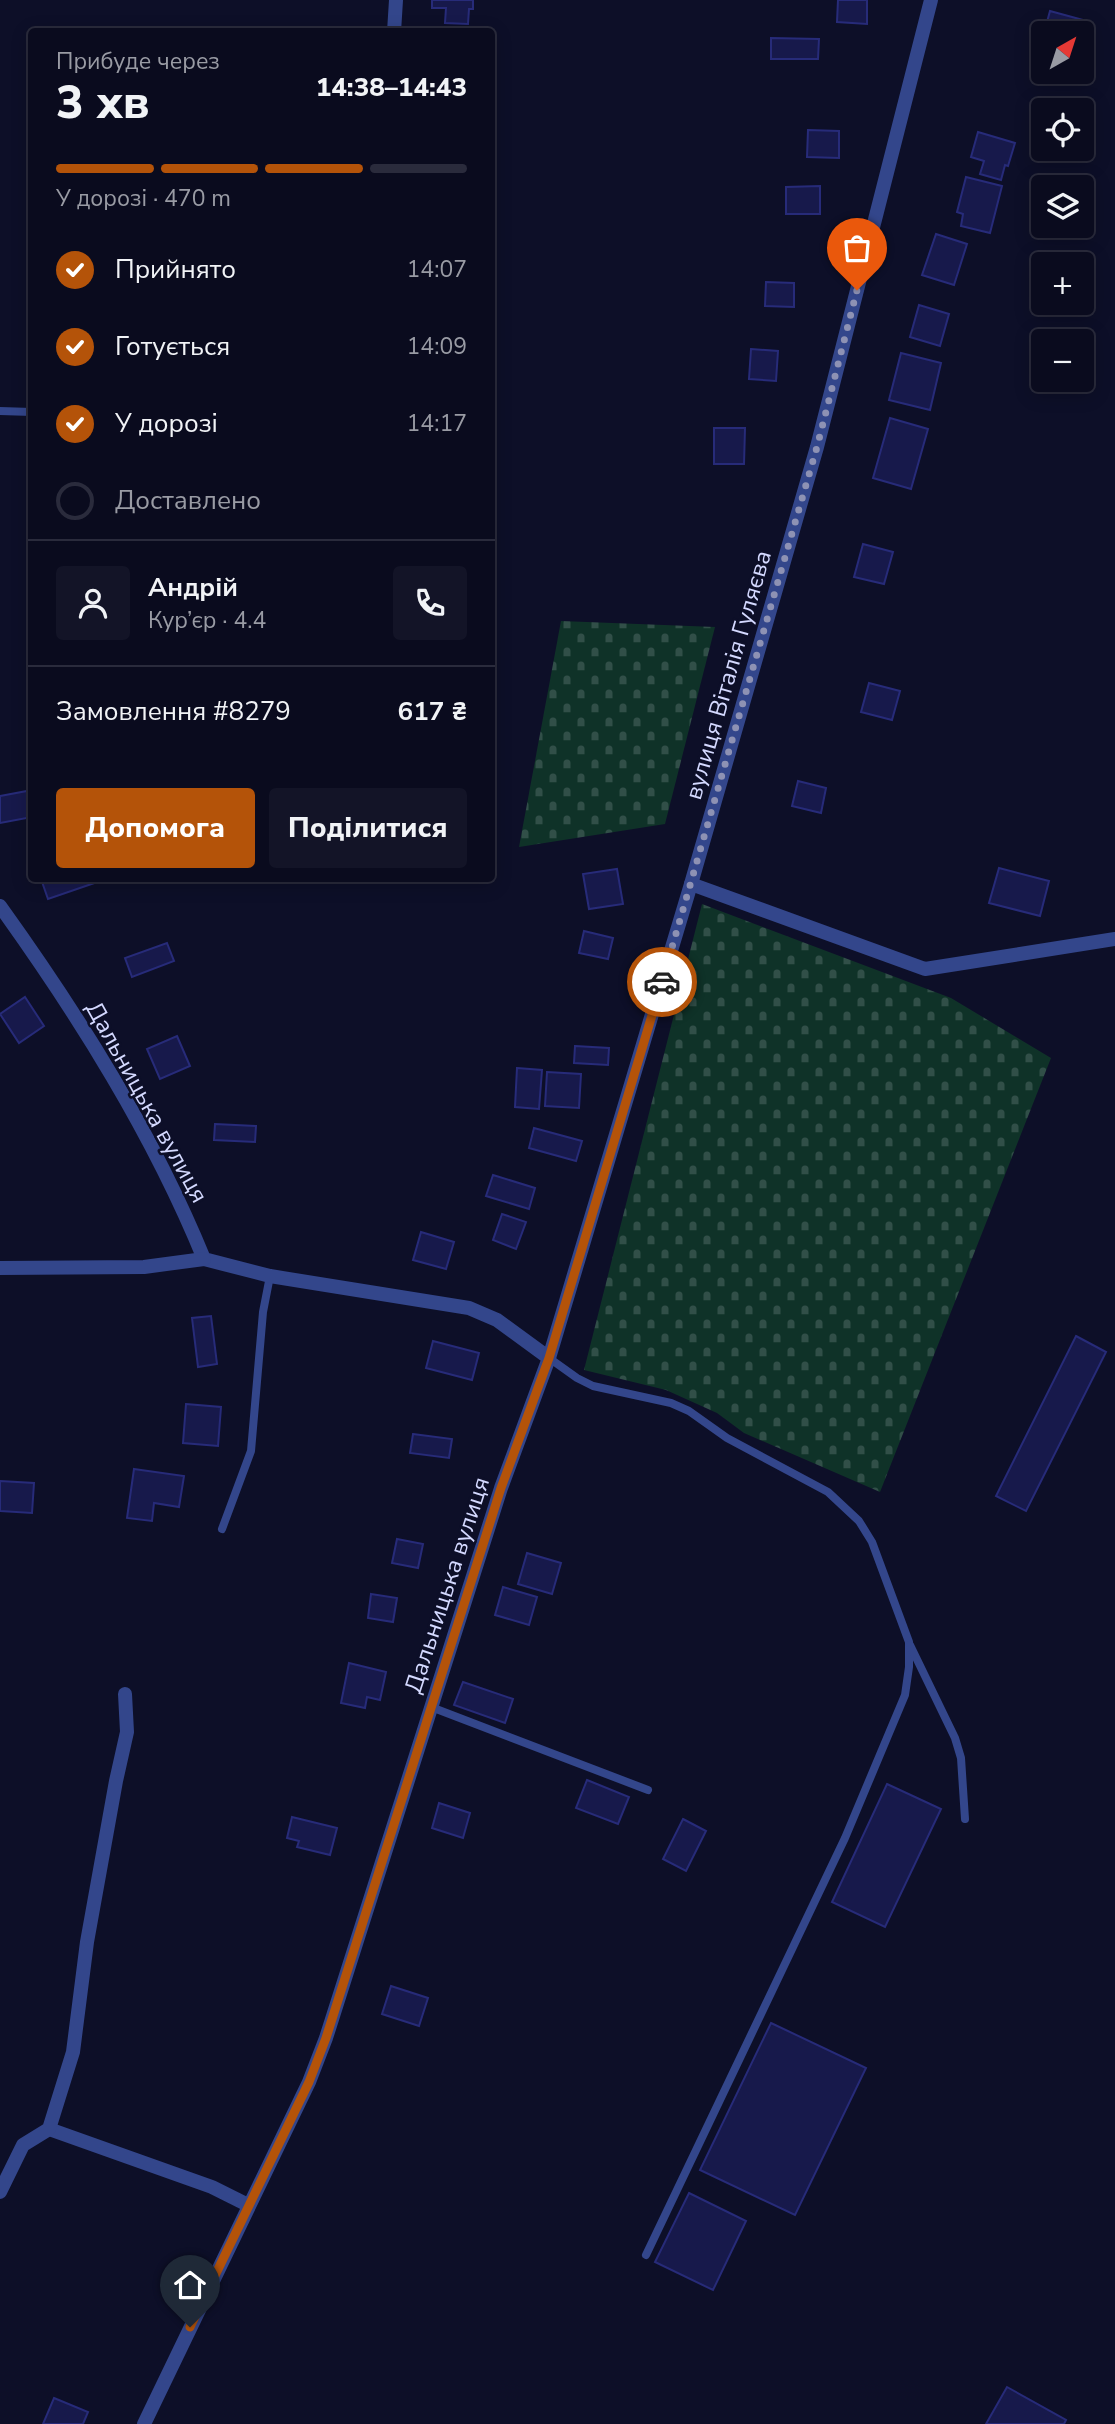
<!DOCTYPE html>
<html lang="uk">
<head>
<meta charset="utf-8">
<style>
  body { margin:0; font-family:"Nunito Sans",sans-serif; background:#131427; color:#f1f3f6; height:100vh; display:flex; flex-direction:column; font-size:26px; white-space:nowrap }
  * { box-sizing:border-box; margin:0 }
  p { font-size:23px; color:#999ba4 }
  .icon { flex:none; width:38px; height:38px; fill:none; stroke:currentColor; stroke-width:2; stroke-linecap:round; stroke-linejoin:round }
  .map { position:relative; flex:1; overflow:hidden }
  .drawer { position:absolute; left:28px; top:28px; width:467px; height:854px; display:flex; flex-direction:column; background:#0a0b1e; border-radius:7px; box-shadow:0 4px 18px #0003,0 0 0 2px #2a2b3c }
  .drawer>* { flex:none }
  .needle { width:46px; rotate:39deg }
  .tools { position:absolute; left:1031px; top:21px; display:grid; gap:14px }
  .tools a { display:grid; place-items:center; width:63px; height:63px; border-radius:7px; background:#0a0b1e; box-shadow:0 4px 18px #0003,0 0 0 2px #2a2b3c; font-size:35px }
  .pin { position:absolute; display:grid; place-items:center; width:60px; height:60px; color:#fff; margin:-72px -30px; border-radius:50% 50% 50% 0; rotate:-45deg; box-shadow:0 0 7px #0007 }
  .pin .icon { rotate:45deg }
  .courier { position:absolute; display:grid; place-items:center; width:70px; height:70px; margin:-35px; border:5px solid #b45309; border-radius:50%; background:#fff; color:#222; box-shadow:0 2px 9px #0007 }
  .headline em { font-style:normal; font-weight:800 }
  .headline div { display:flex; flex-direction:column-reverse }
  .headline { display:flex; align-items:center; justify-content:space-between; height:119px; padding:0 28px }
  h1 { font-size:46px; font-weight:800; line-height:52px }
  .bar { display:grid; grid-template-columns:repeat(4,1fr); gap:10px 7px; align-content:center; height:84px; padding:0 28px }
  .bar i { height:9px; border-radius:5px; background:#2a2b3c }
  .bar .active { background:#b45309 }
  .bar p { grid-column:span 4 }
  .line { display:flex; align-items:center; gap:18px; padding:0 28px; border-top:2px solid #2a2b3c }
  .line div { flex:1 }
  .round { display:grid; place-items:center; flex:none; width:74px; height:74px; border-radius:7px; background:#131427 }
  ol { padding:0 28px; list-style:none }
  li { display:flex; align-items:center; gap:21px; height:77px }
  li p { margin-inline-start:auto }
  li .icon { padding:7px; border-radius:50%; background:#b45309; color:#fff; stroke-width:4 }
  li:last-child { color:#999ba4 }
  li i { width:38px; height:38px; border:4px solid #2a2b3c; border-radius:50% }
  .action { display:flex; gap:14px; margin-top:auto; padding:14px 28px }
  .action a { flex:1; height:80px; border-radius:7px; background:#b45309; color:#fff; font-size:28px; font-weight:800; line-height:80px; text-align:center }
  .action a+a { background:#131427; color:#f1f3f6 }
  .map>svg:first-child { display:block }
</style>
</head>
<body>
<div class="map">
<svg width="1115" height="2424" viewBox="0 0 1115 2424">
  <defs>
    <pattern id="cemetery-stones" width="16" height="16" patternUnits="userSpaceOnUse" patternTransform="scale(1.75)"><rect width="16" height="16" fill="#0f3228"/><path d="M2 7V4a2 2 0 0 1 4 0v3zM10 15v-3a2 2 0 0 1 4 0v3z" fill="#314f48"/></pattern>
  </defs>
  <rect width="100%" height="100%" fill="#0d0f28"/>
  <g fill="url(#cemetery-stones)">
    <path d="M561 621 715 627 665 824 519 847Z"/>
    <path d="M702 904 951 998 1051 1058 880 1492 744 1433 717 1413 666 1390 584 1370Z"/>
  </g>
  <g fill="#17194b" stroke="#272b79" stroke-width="2">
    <path d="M432 0H473V9H469L468 24 445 23 446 8H432Z"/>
    <path d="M838 0H867V24L837 22Z"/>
    <path d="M1050 11 1083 20 1080 33H1044Z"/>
    <path d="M771 38 819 39 818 59H771Z"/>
    <path d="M808 130 839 131V158L807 157Z"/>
    <path d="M978 132 1015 143 1008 166 1005 165 1001 180 980 174 984 161 971 157Z"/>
    <path d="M966 177 1002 186 990 233 961 226 963 214 957 212Z"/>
    <path d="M820 186V214H786V187Z"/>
    <path d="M936 234 967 244 954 285 922 275Z"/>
    <path d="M766 282 794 283V307L765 306Z"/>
    <path d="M919 305 949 314 940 346 910 337Z"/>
    <path d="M751 349 778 351 776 381 749 379Z"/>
    <path d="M901 353 941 363 930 410 889 400Z"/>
    <path d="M890 418 928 429 911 489 873 478Z"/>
    <path d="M714 428H745L744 464H714Z"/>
    <path d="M863 544 893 552 884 584 854 577Z"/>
    <path d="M869 683 900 691 892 720 861 712Z"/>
    <path d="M798 781 826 788 821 813 792 806Z"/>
    <path d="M27 791 32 817 0 823V796Z"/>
    <path d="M999 868 1049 881 1040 916 989 903Z"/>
    <path d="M617 869 623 904 589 909 583 874Z"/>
    <path d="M44 878H109L48 899 41 879Z"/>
    <path d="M584 931 613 938 608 959 579 953Z"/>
    <path d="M167 943 174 961 132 977 125 958Z"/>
    <path d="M25 997 44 1026 19 1043 0 1014Z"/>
    <path d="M177 1036 190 1066 160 1079 147 1049Z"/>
    <path d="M575 1046 609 1048 608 1065 574 1063Z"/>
    <path d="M517 1068 542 1070 539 1109 515 1107Z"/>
    <path d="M547 1072 581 1074 579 1108 545 1106Z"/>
    <path d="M215 1124 256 1126 255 1142 214 1140Z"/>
    <path d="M534 1128 582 1141 576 1161 529 1148Z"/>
    <path d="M493 1175 535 1188 529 1209 486 1196Z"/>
    <path d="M502 1214 526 1222 516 1249 493 1240Z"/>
    <path d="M421 1232 454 1242 446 1269 413 1260Z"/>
    <path d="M211 1316 217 1364 198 1367 192 1318Z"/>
    <path d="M1076 1336 1106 1352 1026 1511 996 1496Z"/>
    <path d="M433 1341 479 1353 472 1380 426 1368Z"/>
    <path d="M186 1404 221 1407 218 1446 183 1443Z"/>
    <path d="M413 1434 452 1439 449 1458 410 1453Z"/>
    <path d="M134 1469 184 1476 179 1507 154 1503 152 1521 127 1518Z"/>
    <path d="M0 1481 34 1483 32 1513 0 1511Z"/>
    <path d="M397 1539 423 1544 418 1568 392 1563Z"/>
    <path d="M527 1553 561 1563 552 1594 518 1584Z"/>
    <path d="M503 1587 537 1597 529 1625 495 1615Z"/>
    <path d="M371 1594 397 1598 393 1622 368 1618Z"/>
    <path d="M349 1663 386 1672 380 1700 367 1697 365 1708 341 1703Z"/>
    <path d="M463 1682 513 1699 505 1723 454 1705Z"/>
    <path d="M587 1780 629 1797 618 1824 576 1808Z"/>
    <path d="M887 1784 941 1809 885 1927 832 1902Z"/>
    <path d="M439 1803 470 1813 463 1838 432 1828Z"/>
    <path d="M292 1817 337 1828 330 1855 297 1847 299 1841 287 1838Z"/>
    <path d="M683 1819 706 1831 686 1871 663 1859Z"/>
    <path d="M391 1986 428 1998 419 2026 382 2014Z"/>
    <path d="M771 2023 866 2068 795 2215 700 2170Z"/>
    <path d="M689 2193 746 2221 713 2290 655 2262Z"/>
    <path d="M1007 2387 1066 2420 1064 2424H986Z"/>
    <path d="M54 2398 88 2412 83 2424H43Z"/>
  </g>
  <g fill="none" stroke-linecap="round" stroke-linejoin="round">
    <g stroke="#33468b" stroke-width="8">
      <path d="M0 411 32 412"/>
      <path d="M549 1358 577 1378 593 1386 671 1403 689 1411 727 1438 828 1492 859 1521 872 1542 909 1642V1667L905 1695 845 1838 646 2255"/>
      <path d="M222 1529 251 1451 263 1312 270 1276"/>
      <path d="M910 1645 955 1738 961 1758 965 1819"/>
      <path d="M431 1707 648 1790"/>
    </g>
    <g stroke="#33468b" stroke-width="14">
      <path d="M394 32 396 0"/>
      <path d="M691 884 925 969 1115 939"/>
      <path d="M0 906C79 1016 153 1134 204 1259L270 1276 469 1308 497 1320 549 1358 501 1488 326 2038 309 2082 144 2424"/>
      <path d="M0 1268 144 1267 204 1259"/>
      <path d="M549 1358 691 884 817 447 931 0"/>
      <path d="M49 2129 212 2187 248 2205"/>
      <path d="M0 2192 23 2145 49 2129 73 2052 87 1942 116 1781 127 1732 125 1694"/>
    </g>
  </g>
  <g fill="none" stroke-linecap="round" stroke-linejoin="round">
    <path stroke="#8e92b4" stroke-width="7" stroke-dasharray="0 12.6" d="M662 982 817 447 857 290"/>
    <path stroke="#b45309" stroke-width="9" d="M190 2327 309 2082 326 2038 501 1488 549 1358 662 982"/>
  </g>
  <g text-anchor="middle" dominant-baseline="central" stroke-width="5" stroke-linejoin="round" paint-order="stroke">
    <g font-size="24" fill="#d4d9ff" stroke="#0d0f28">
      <text transform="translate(728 675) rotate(-74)">вулиця Віталія Гуляєва</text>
      <text transform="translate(147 1102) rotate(61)">Дальницька вулиця</text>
      <text transform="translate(447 1585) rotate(-72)">Дальницька вулиця</text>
    </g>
  </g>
</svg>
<div class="tools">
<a><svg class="needle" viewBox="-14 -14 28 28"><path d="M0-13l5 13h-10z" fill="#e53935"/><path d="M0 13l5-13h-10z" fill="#999ba4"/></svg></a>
<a><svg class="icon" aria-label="locate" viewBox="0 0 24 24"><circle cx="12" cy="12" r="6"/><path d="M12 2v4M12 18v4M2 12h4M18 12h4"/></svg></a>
<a><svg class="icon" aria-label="layers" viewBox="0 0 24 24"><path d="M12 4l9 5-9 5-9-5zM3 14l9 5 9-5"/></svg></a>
<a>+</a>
<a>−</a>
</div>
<div class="pin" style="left:857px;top:290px;background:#ea580c"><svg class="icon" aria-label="bag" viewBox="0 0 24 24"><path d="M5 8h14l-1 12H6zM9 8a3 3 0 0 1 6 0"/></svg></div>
<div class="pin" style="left:190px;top:2327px;background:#1f2937"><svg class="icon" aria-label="home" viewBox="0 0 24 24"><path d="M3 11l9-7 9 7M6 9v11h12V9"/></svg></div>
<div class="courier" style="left:662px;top:982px"><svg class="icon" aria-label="car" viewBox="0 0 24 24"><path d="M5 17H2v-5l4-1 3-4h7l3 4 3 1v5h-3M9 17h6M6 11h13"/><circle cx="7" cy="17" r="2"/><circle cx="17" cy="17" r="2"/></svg></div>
<section class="drawer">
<div class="headline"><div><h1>3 хв</h1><p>Прибуде через</p></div><em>14:38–14:43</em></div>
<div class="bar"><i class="active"></i><i class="active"></i><i class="active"></i><i></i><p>У дорозі · 470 m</p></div>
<ol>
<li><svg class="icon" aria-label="check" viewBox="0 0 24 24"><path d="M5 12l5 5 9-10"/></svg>Прийнято<p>14:07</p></li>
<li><svg class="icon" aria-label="check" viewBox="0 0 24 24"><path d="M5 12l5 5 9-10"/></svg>Готується<p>14:09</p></li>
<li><svg class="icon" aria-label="check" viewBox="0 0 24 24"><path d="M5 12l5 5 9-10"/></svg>У дорозі<p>14:17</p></li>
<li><i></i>Доставлено</li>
</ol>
<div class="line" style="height:126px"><a class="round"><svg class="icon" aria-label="person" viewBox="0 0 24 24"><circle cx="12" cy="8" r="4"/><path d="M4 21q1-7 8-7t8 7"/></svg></a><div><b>Андрій</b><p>Кур’єр · 4.4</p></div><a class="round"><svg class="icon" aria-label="phone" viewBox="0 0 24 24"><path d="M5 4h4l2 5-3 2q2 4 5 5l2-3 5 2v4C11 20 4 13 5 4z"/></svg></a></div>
<div class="line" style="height:91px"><div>Замовлення #8279</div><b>617 ₴</b></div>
<div class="action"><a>Допомога</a><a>Поділитися</a></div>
</section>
</div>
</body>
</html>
